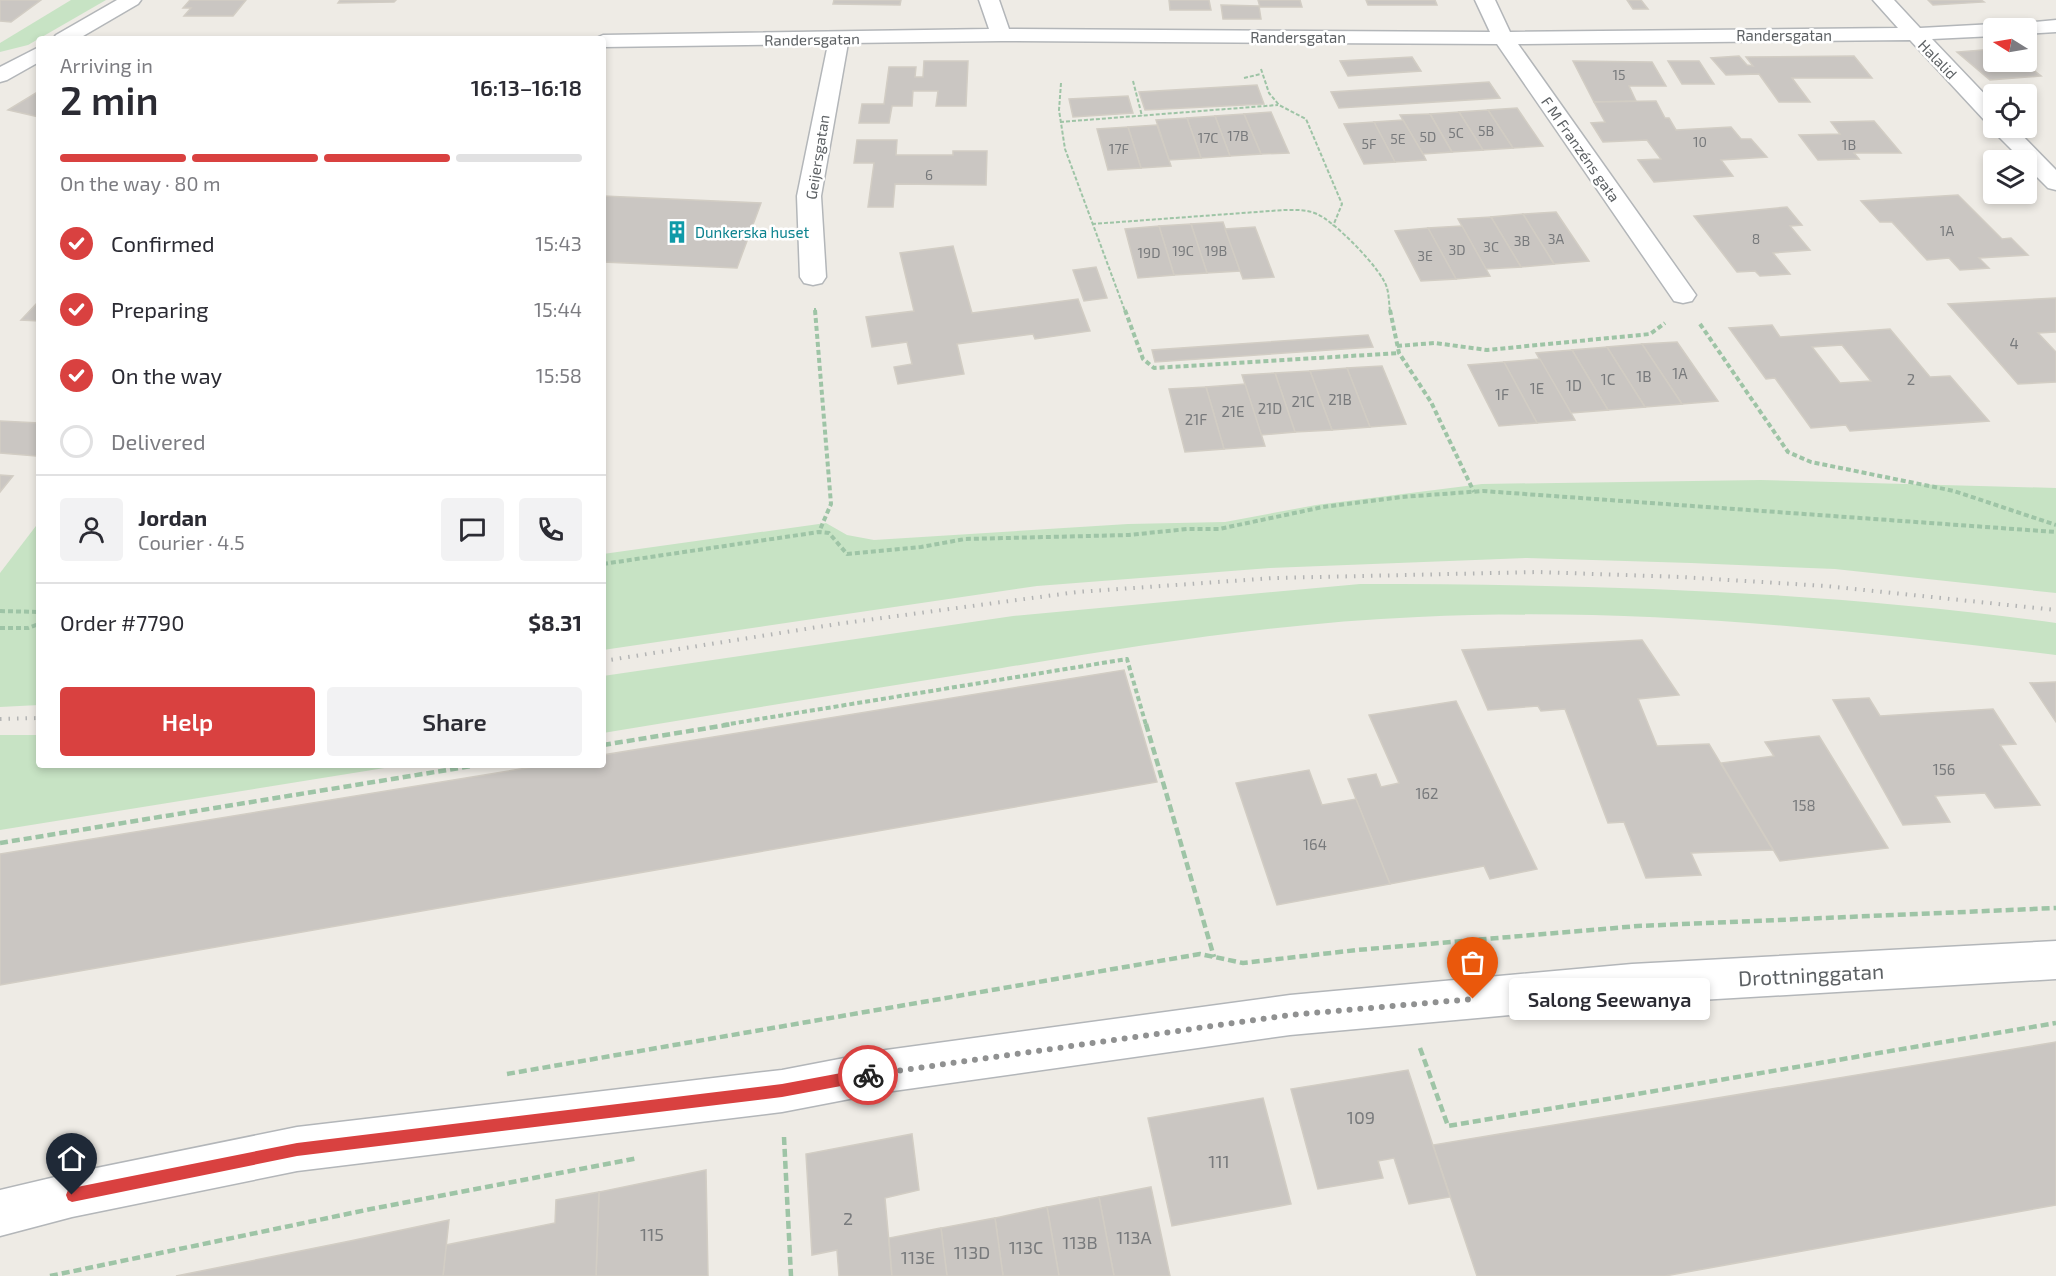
<!DOCTYPE html>
<html lang="en">
<head>
<meta charset="utf-8">
<style>
  body { margin:0; font-family:"Exo 2",sans-serif; background:#f2f2f3; color:#2b2b33; height:100vh; display:flex; flex-direction:column; font-size:22px; white-space:nowrap }
  * { box-sizing:border-box; margin:0 }
  p { font-size:20px; color:#7c7c81 }
  .icon { flex:none; width:33px; height:33px; fill:none; stroke:currentColor; stroke-width:2; stroke-linecap:round; stroke-linejoin:round }
  .map { position:relative; flex:1; overflow:hidden }
  .panel { position:absolute; left:36px; top:36px; width:570px; height:732px; display:flex; flex-direction:column; background:#fff; border-radius:6px; box-shadow:0 3px 9px #0003 }
  .panel>* { flex:none }
  .needle { width:39px; rotate:281deg }
  .buttons { position:absolute; left:1983px; top:18px; display:grid; gap:12px }
  .buttons a { display:grid; place-items:center; width:54px; height:54px; border-radius:6px; background:#fff; box-shadow:0 3px 9px #0003; font-size:30px }
  .pin { position:absolute; display:grid; place-items:center; width:51px; height:51px; color:#fff; margin:-62px -26px; border-radius:50% 50% 50% 0; rotate:-45deg; box-shadow:0 0 6px #0007 }
  .pin .icon { rotate:45deg }
  .courier { position:absolute; display:grid; place-items:center; width:60px; height:60px; margin:-30px; border:4px solid #d94140; border-radius:50%; background:#fff; color:#222; box-shadow:0 2px 8px #0007 }
  .bubble { position:absolute; height:42px; border-radius:6px; background:#fff; box-shadow:0 3px 9px #0003; font-size:20px; font-weight:600; line-height:42px; text-align:center }
  .headline em { font-style:normal; font-weight:600 }
  .headline div { display:flex; flex-direction:column-reverse }
  .headline { display:flex; align-items:center; justify-content:space-between; height:102px; padding:0 24px }
  h1 { font-size:39px; font-weight:600; line-height:45px }
  .bar { display:grid; grid-template-columns:repeat(4,1fr); gap:9px 6px; align-content:center; height:72px; padding:0 24px }
  .bar i { height:8px; border-radius:4px; background:#e1e1e2 }
  .bar .selected { background:#d94140 }
  .bar p { grid-column:span 4 }
  .line { display:flex; align-items:center; gap:15px; padding:0 24px; border-top:2px solid #e1e1e2 }
  .line div { flex:1 }
  .round { display:grid; place-items:center; flex:none; width:63px; height:63px; border-radius:6px; background:#f2f2f3 }
  ol { padding:0 24px; list-style:none }
  li { display:flex; align-items:center; gap:18px; height:66px }
  li p { margin-inline-start:auto }
  li .icon { padding:6px; border-radius:50%; background:#d94140; color:#fff; stroke-width:4 }
  li:last-child { color:#7c7c81 }
  li i { width:33px; height:33px; border:3px solid #e1e1e2; border-radius:50% }
  .button { display:flex; gap:12px; margin-top:auto; padding:12px 24px }
  .button a { flex:1; height:69px; border-radius:6px; background:#d94140; color:#fff; font-size:24px; font-weight:600; line-height:69px; text-align:center }
  .button a+a { background:#f2f2f3; color:#2b2b33 }
  .map>svg:first-child { display:block }
</style>
</head>
<body>
<div class="map">
<svg width="2056" height="1276" viewBox="0 0 2056 1276">
  <rect width="100%" height="100%" fill="#eeebe5"/>
  <g fill="#c7e3c4">
    <path d="M71 0H106L28 45 0 52V43Z"/>
    <path d="M1761 480 2056 488V593L1835 569 1691 563 1527 558 1270 568 1037 586 603 650V554L826 523 847 535 874 540 1128 524 1225 522 1316 505 1482 484Z"/>
    <path d="M39 522V705L0 707V573Z"/>
    <path d="M1360 584C1593 584 1825 591 2056 623V655C1845 629 1631 606 1418 617 1278 623 1140 645 1002 668 869 689 736 711 603 733V676L1013 616Z"/>
    <path d="M0 735H39V765H403L0 830Z"/>
  </g>
  <g fill="#cac6c2" stroke="#d2cdc4" stroke-width="1.5" fill-rule="evenodd">
    <path d="M0 0H41L11 22 0 21Z"/>
    <path d="M190 0H246L233 16H184L191 8H183Z"/>
    <path d="M340 0H396L394 2 338 3Z"/>
    <path d="M834 0H901L900 5 833 4Z"/>
    <path d="M1169 0H1209L1211 10H1170Z"/>
    <path d="M1258 0H1300L1302 7H1260Z"/>
    <path d="M1366 0H1435L1437 5H1368Z"/>
    <path d="M1627 0H1641L1648 9H1633Z"/>
    <path d="M1928 0H1981L1984 2 1933 5Z"/>
    <path d="M1221 5 1259 6 1261 19H1223Z"/>
    <path d="M1994 49V62H2023L2041 76 1990 80 1957 52Z"/>
    <path d="M1739 56 1747 65 1753 66 1746 57 1854 56 1872 78H1792L1810 102H1779L1759 74 1726 75 1711 58Z"/>
    <path d="M1412 57 1421 71 1348 76 1340 61Z"/>
    <path d="M924 61H968L966 106H936L938 91H913L912 106H892L889 123H859L862 104H884L889 67H916L915 77H923Z"/>
    <path d="M1573 61 1652 62 1666 86H1629L1636 101 1594 102Z"/>
    <path d="M1668 61H1699L1714 84H1682Z"/>
    <path d="M1489 82 1500 98 1339 108 1331 92Z"/>
    <path d="M1257 85 1264 104 1145 110 1139 92Z"/>
    <path d="M39 91V117L8 110Z"/>
    <path d="M1128 96 1133 113 1073 117 1069 99Z"/>
    <path d="M1656 101 1665 118H1669L1676 130 1731 127 1741 139H1751L1767 157 1721 160 1733 176 1654 182 1638 160 1661 159 1647 140 1603 142 1591 123 1605 122 1594 102Z"/>
    <path d="M1517 108 1543 146 1513 148 1488 110Z"/>
    <path d="M1488 110 1513 148 1483 150 1459 112Z"/>
    <path d="M1271 112 1289 153 1261 154 1244 114Z"/>
    <path d="M1459 112 1483 150 1452 152 1430 114Z"/>
    <path d="M1244 114 1261 154 1230 156 1215 116Z"/>
    <path d="M1430 114 1452 152 1423 154 1400 115Z"/>
    <path d="M1215 116 1230 156 1201 158 1187 118Z"/>
    <path d="M1187 118 1201 158 1169 160 1156 120Z"/>
    <path d="M1403 120 1423 154 1426 160 1395 162 1374 122Z"/>
    <path d="M1874 121 1901 153H1854L1859 159 1818 160 1799 135 1840 134 1831 122Z"/>
    <path d="M1374 122 1395 162 1364 164 1344 124Z"/>
    <path d="M1157 125 1171 166 1141 168 1128 127Z"/>
    <path d="M1128 127 1141 168 1108 170 1097 129Z"/>
    <path d="M857 140H897L896 155H953V151H987L986 185 895 184 893 207H868L874 163H854Z"/>
    <path d="M1958 195 2002 239 2011 238 2028 255 1979 258 1989 268 1960 270 1949 258 1927 260 1892 222H1880L1861 201Z"/>
    <path d="M603 196 761 203 737 268 603 262Z"/>
    <path d="M1787 207 1802 225 1790 226 1810 250 1773 253 1790 274 1760 276 1755 271 1737 272 1694 216Z"/>
    <path d="M1556 212 1589 261 1554 264 1523 214Z"/>
    <path d="M1523 214 1554 264 1521 267 1491 217Z"/>
    <path d="M1491 217 1521 267 1486 269 1458 219Z"/>
    <path d="M1223 222 1240 271 1207 273 1191 224Z"/>
    <path d="M1191 224 1207 273 1174 275 1159 226Z"/>
    <path d="M1159 226 1174 275 1138 278 1125 229Z"/>
    <path d="M1462 226 1486 269 1490 276 1456 279 1428 228Z"/>
    <path d="M1255 227 1274 277 1243 279 1225 229Z"/>
    <path d="M1428 228 1456 279 1421 281 1395 231Z"/>
    <path d="M953 246 972 313 1078 299 1090 331 1035 339 1033 334 957 344 964 374 898 384 894 367 912 364 907 342 872 347 866 317 914 311 900 253Z"/>
    <path d="M1096 267 1107 298 1084 301 1073 270Z"/>
    <path d="M2056 298V332L2038 333 2056 352V382L2018 384 1948 304Z"/>
    <path d="M39 301V321L21 320Z"/>
    <path d="M1772 325 1780 337 1890 329 1930 377 1950 376 1989 421 1850 431 1846 425 1811 428 1775 378 1766 379 1729 328ZM1842 345 1871 381 1840 383 1812 347Z"/>
    <path d="M1368 335 1373 347 1155 362 1152 350Z"/>
    <path d="M1677 342 1718 401 1682 404 1642 344Z"/>
    <path d="M1642 344 1682 404 1645 407 1607 347Z"/>
    <path d="M1607 347 1645 407 1608 410 1572 350Z"/>
    <path d="M1572 350 1608 410 1571 413 1536 353Z"/>
    <path d="M1540 359 1571 413 1575 420 1537 423 1504 362Z"/>
    <path d="M1504 362 1537 423 1499 426 1468 365Z"/>
    <path d="M1382 366 1406 424 1370 427 1347 368Z"/>
    <path d="M1347 368 1370 427 1332 430 1310 371Z"/>
    <path d="M1310 371 1332 430 1295 432 1275 373Z"/>
    <path d="M1275 373 1295 432 1261 435 1242 375Z"/>
    <path d="M1245 384 1265 446 1224 449 1206 387Z"/>
    <path d="M1206 387 1224 449 1185 452 1169 389Z"/>
    <path d="M0 421 39 423V452L36 456 0 453Z"/>
    <path d="M0 475 13 476 0 492Z"/>
    <path d="M1642 640 1679 695 1638 699 1657 746 1709 744 1773 850 1691 853 1701 875 1646 878 1624 822 1608 823 1565 709 1541 711 1538 706 1488 710 1462 650Z"/>
    <path d="M1124 670 1157 782 0 985V854L545 765H603V755Z"/>
    <path d="M2056 682V722L2030 683Z"/>
    <path d="M1869 698 1880 716 1993 709 2016 744 2000 745 2040 805 1995 808 1985 793 1935 796 1950 822 1903 825 1833 700Z"/>
    <path d="M1456 701 1537 869 1490 879 1484 866 1390 884 1348 779 1376 774 1381 787 1399 783 1369 715Z"/>
    <path d="M1819 736 1888 848 1780 861 1721 763 1774 756 1765 742Z"/>
    <path d="M1309 770 1322 805 1356 799 1390 884 1277 905 1236 783Z"/>
    <path d="M2056 1042V1205L1665 1276H1477L1433 1145Z"/>
    <path d="M1408 1070 1450 1197 1409 1204 1394 1158 1378 1161 1383 1178 1318 1189 1291 1089Z"/>
    <path d="M1263 1098 1291 1204 1172 1226 1148 1118Z"/>
    <path d="M912 1134 919 1190 885 1198 892 1276H839L837 1250 812 1255 806 1154Z"/>
    <path d="M706 1170 708 1276H596L599 1192Z"/>
    <path d="M1151 1187 1170 1276H1114L1099 1197Z"/>
    <path d="M599 1192 596 1276H443L446 1245 555 1223 556 1200Z"/>
    <path d="M1099 1197 1114 1276H1059L1047 1207Z"/>
    <path d="M1047 1207 1059 1276H1003L995 1218Z"/>
    <path d="M995 1218 1003 1276H947L941 1228Z"/>
    <path d="M449 1220 443 1276H176L350 1241Z"/>
    <path d="M941 1228 947 1276H892L889 1238Z"/>
  </g>
  <g fill="none" stroke-linecap="round" stroke-linejoin="round">
    <g stroke="#b3b6b9" stroke-width="3">
      <g id="minor">
        <path d="M117 0H141L138 4 78 39H53L56 35Z"/>
        <path d="M979 0H999L1009 29 1490 32 1475 0H1495L1510 32 1898 28 1873 0H1894L1920 28 1994 24 2003 28H1994V36L1932 39 1994 104V123L1986 122 1910 40 1518 44 1696 295 1692 301 1683 303 1674 301 1497 44 1001 41 848 43 821 196 826 277 822 283 813 285 804 283 800 277 797 196 828 44 603 47V39H594L603 35 989 29Z"/>
        <path d="M2056 20V32L2026 34V28H2008L2011 24Z"/>
        <path d="M39 47V62L7 80 0 82V67Z"/>
        <path d="M1994 126V128H2015L2056 170V190L2048 188 2026 166V160H2022L1995 133 1992 128Z"/>
        <path d="M2056 941V979L1632 1004 1290 1035 886 1092 782 1112 297 1171 72 1217 0 1236V1190L72 1173 297 1127 782 1070 886 1050 1290 995 1632 964Z"/>
      </g>
    </g>
    <g stroke="#9ec4a6" stroke-width="2" stroke-dasharray="4 2" stroke-linecap="butt">
      <path d="M1261 69 1269 93 1279 105 1306 119 1342 204 1333 226"/>
      <path d="M1244 78 1261 74"/>
      <path d="M1133 81 1142 116"/>
      <path d="M1061 83 1059 110 1065 149 1125 311"/>
      <path d="M1060 122 1278 105"/>
      <path d="M1092 224 1284 210C1295 210 1306 209 1317 214 1334 221 1382 269 1387 288 1389 295 1389 304 1390 311"/>
      <path d="M815 308V311"/>
    </g>
    <g stroke="#9ec4a6" stroke-width="4" stroke-dasharray="5 3" stroke-linecap="butt">
      <path d="M815 310 831 504 819 532"/>
      <path d="M1125 310 1143 359 1154 368 1399 353"/>
      <path d="M1390 310 1399 353 1431 402 1474 492"/>
      <path d="M1700 324 1788 452 1811 462 1954 491 2056 525"/>
      <path d="M1397 346 1435 343 1487 350 1650 334 1665 323"/>
      <path d="M603 564 819 532 829 533 847 554 921 547 965 539 1129 535 1187 529H1219L1323 507 1402 497 1483 491 2056 532"/>
      <path d="M0 611 39 612"/>
      <path d="M0 628H28L39 624"/>
      <path d="M723 725 1127 659 1146 725"/>
    </g>
    <g stroke="#9ec4a6" stroke-width="4.5" stroke-dasharray="8 4" stroke-linecap="butt">
      <path d="M1146 724 1214 957"/>
      <path d="M603 745 733 724"/>
      <path d="M0 843 478 765"/>
      <path d="M1420 1048 1448 1126 2056 1023"/>
      <path d="M507 1074 1200 954 1243 963 1357 950 1638 926 2056 908"/>
      <path d="M784 1137 791 1276"/>
      <path d="M50 1276 371 1209 638 1158"/>
    </g>
    <use href="#minor" fill="#fff" fill-rule="evenodd"/>
    <g stroke="#b3b4b4" stroke-width="4" stroke-dasharray="1.5 7" stroke-linecap="butt">
      <path d="M603 661 837 624 1077 592 1274 578 1538 572 1681 577 1826 586 2056 610"/>
      <path d="M0 719 39 718"/>
    </g>
  </g>
  <path fill="#d94140" d="M868 1068 872 1070 874 1075 872 1079 868 1081 782 1097 297 1156 72 1202 68 1200 66 1195 68 1190 72 1188 297 1143 782 1084Z"/>
  <g fill="none" stroke-linecap="round" stroke-linejoin="round">
    <path stroke="#909191" stroke-width="6" stroke-dasharray="0 10.8" d="M868 1075 1290 1015 1473 999"/>
  </g>
  <defs>
    <g id="building-bare" transform="scale(1.8)"><path d="M-4-6H4V6H1V3H-1V6H-4ZM-2.5-4.3h1.7v1.8h-1.7ZM.8-4.3h1.7v1.8H.8ZM-2.5-1h1.7V.8h-1.7ZM.8-1h1.7V.8H.8Z" fill="#0f9aa8" stroke="#fff" stroke-width="2.5" paint-order="stroke"/></g>
  </defs>
  <g fill-rule="evenodd">
    <use href="#building-bare" x="677" y="232"/>
  </g>
  <g text-anchor="middle" dominant-baseline="central" stroke-width="5" stroke-linejoin="round" paint-order="stroke">
    <g font-size="14" fill="#787a7c">
      <text x="1619" y="74">15</text>
      <text x="1486" y="130">5B</text>
      <text x="1456" y="132">5C</text>
      <text x="1238" y="135">17B</text>
      <text x="1428" y="136">5D</text>
      <text x="1208" y="137">17C</text>
      <text x="1398" y="138">5E</text>
      <text x="1700" y="141">10</text>
      <text x="1369" y="143">5F</text>
      <text x="1849" y="144">1B</text>
      <text x="1119" y="148">17F</text>
      <text x="929" y="174">6</text>
      <text x="1947" y="230">1A</text>
      <text x="1556" y="238">3A</text>
      <text x="1756" y="238">8</text>
      <text x="1522" y="240">3B</text>
      <text x="1491" y="246">3C</text>
      <text x="1457" y="249">3D</text>
      <text x="1183" y="250">19C</text>
      <text x="1216" y="250">19B</text>
      <text x="1149" y="252">19D</text>
      <text x="1425" y="255">3E</text>
    </g>
    <g font-size="15" fill="#5d6164" stroke="#fff">
      <text x="1784" y="35">Randersgatan</text>
      <text x="1298" y="37">Randersgatan</text>
      <text transform="translate(812 39) rotate(-1)">Randersgatan</text>
      <text transform="translate(1938 59) rotate(46)">Halalid</text>
      <text transform="translate(1581 149) rotate(55)">F M Franzéns gata</text>
      <text transform="translate(817 157) rotate(-81)">Geijersgatan</text>
    </g>
    <g font-size="15" fill="#0d838f" stroke="#fff" text-anchor="start">
      <text x="695" y="232">Dunkerska huset</text>
    </g>
    <g font-size="15" fill="#787a7c">
      <text x="2014" y="343">4</text>
      <text x="1680" y="373">1A</text>
      <text x="1644" y="376">1B</text>
      <text x="1608" y="379">1C</text>
      <text x="1911" y="379">2</text>
      <text x="1574" y="385">1D</text>
      <text x="1537" y="388">1E</text>
      <text x="1502" y="394">1F</text>
      <text x="1340" y="399">21B</text>
      <text x="1303" y="401">21C</text>
      <text x="1270" y="408">21D</text>
      <text x="1233" y="411">21E</text>
      <text x="1196" y="419">21F</text>
      <text x="1944" y="769">156</text>
      <text x="1427" y="793">162</text>
      <text x="1804" y="805">158</text>
      <text x="1315" y="844">164</text>
    </g>
    <g font-size="18" fill="#787a7c">
      <text x="1361" y="1117">109</text>
      <text x="1219" y="1161">111</text>
      <text x="848" y="1218">2</text>
      <text x="652" y="1234">115</text>
      <text x="1134" y="1237">113A</text>
      <text x="1080" y="1242">113B</text>
      <text x="1026" y="1247">113C</text>
      <text x="972" y="1252">113D</text>
      <text x="918" y="1257">113E</text>
    </g>
    <g font-size="21" fill="#5d6164" stroke="#fff">
      <text transform="translate(1811 974) rotate(-3)">Drottninggatan</text>
    </g>
  </g>
</svg>
<div class="buttons">
<a><svg class="needle" viewBox="-14 -14 28 28"><path d="M0-13l5 13h-10z" fill="#e53935"/><path d="M0 13l5-13h-10z" fill="#7c7c81"/></svg></a>
<a><svg class="icon" aria-label="locate" viewBox="0 0 24 24"><circle cx="12" cy="12" r="6"/><path d="M12 2v4M12 18v4M2 12h4M18 12h4"/></svg></a>
<a><svg class="icon" aria-label="layers" viewBox="0 0 24 24"><path d="M12 4l9 5-9 5-9-5zM3 14l9 5 9-5"/></svg></a>
</div>
<div class="pin" style="left:1473px;top:999px;background:#ea580c"><svg class="icon" aria-label="bag" viewBox="0 0 24 24"><path d="M5 8h14l-1 12H6zM9 8a3 3 0 0 1 6 0"/></svg></div>
<div class="pin" style="left:72px;top:1195px;background:#1f2937"><svg class="icon" aria-label="home" viewBox="0 0 24 24"><path d="M3 11l9-7 9 7M6 9v11h12V9"/></svg></div>
<div class="courier" style="left:868px;top:1075px"><svg class="icon" aria-label="bike" viewBox="0 0 24 24"><circle cx="6" cy="16" r="4"/><circle cx="18" cy="16" r="4"/><path d="M6 16l4-8h5l3 8M10 8l3 8H6M13 5h3"/></svg></div>
<div class="bubble" style="left:1509px;top:978px;width:201px">Salong Seewanya</div>
<section class="panel">
<div class="headline"><div><h1>2 min</h1><p>Arriving in</p></div><em>16:13–16:18</em></div>
<div class="bar"><i class="selected"></i><i class="selected"></i><i class="selected"></i><i></i><p>On the way · 80 m</p></div>
<ol>
<li><svg class="icon" aria-label="check" viewBox="0 0 24 24"><path d="M5 12l5 5 9-10"/></svg>Confirmed<p>15:43</p></li>
<li><svg class="icon" aria-label="check" viewBox="0 0 24 24"><path d="M5 12l5 5 9-10"/></svg>Preparing<p>15:44</p></li>
<li><svg class="icon" aria-label="check" viewBox="0 0 24 24"><path d="M5 12l5 5 9-10"/></svg>On the way<p>15:58</p></li>
<li><i></i>Delivered</li>
</ol>
<div class="line" style="height:108px"><a class="round"><svg class="icon" aria-label="person" viewBox="0 0 24 24"><circle cx="12" cy="8" r="4"/><path d="M4 21q1-7 8-7t8 7"/></svg></a><div><b>Jordan</b><p>Courier · 4.5</p></div><a class="round"><svg class="icon" aria-label="chat" viewBox="0 0 24 24"><path d="M4 5h16v11H9l-5 4z"/></svg></a><a class="round"><svg class="icon" aria-label="phone" viewBox="0 0 24 24"><path d="M5 4h4l2 5-3 2q2 4 5 5l2-3 5 2v4C11 20 4 13 5 4z"/></svg></a></div>
<div class="line" style="height:78px"><div>Order #7790</div><b>$8.31</b></div>
<div class="button"><a>Help</a><a>Share</a></div>
</section>
</div>
</body>
</html>
